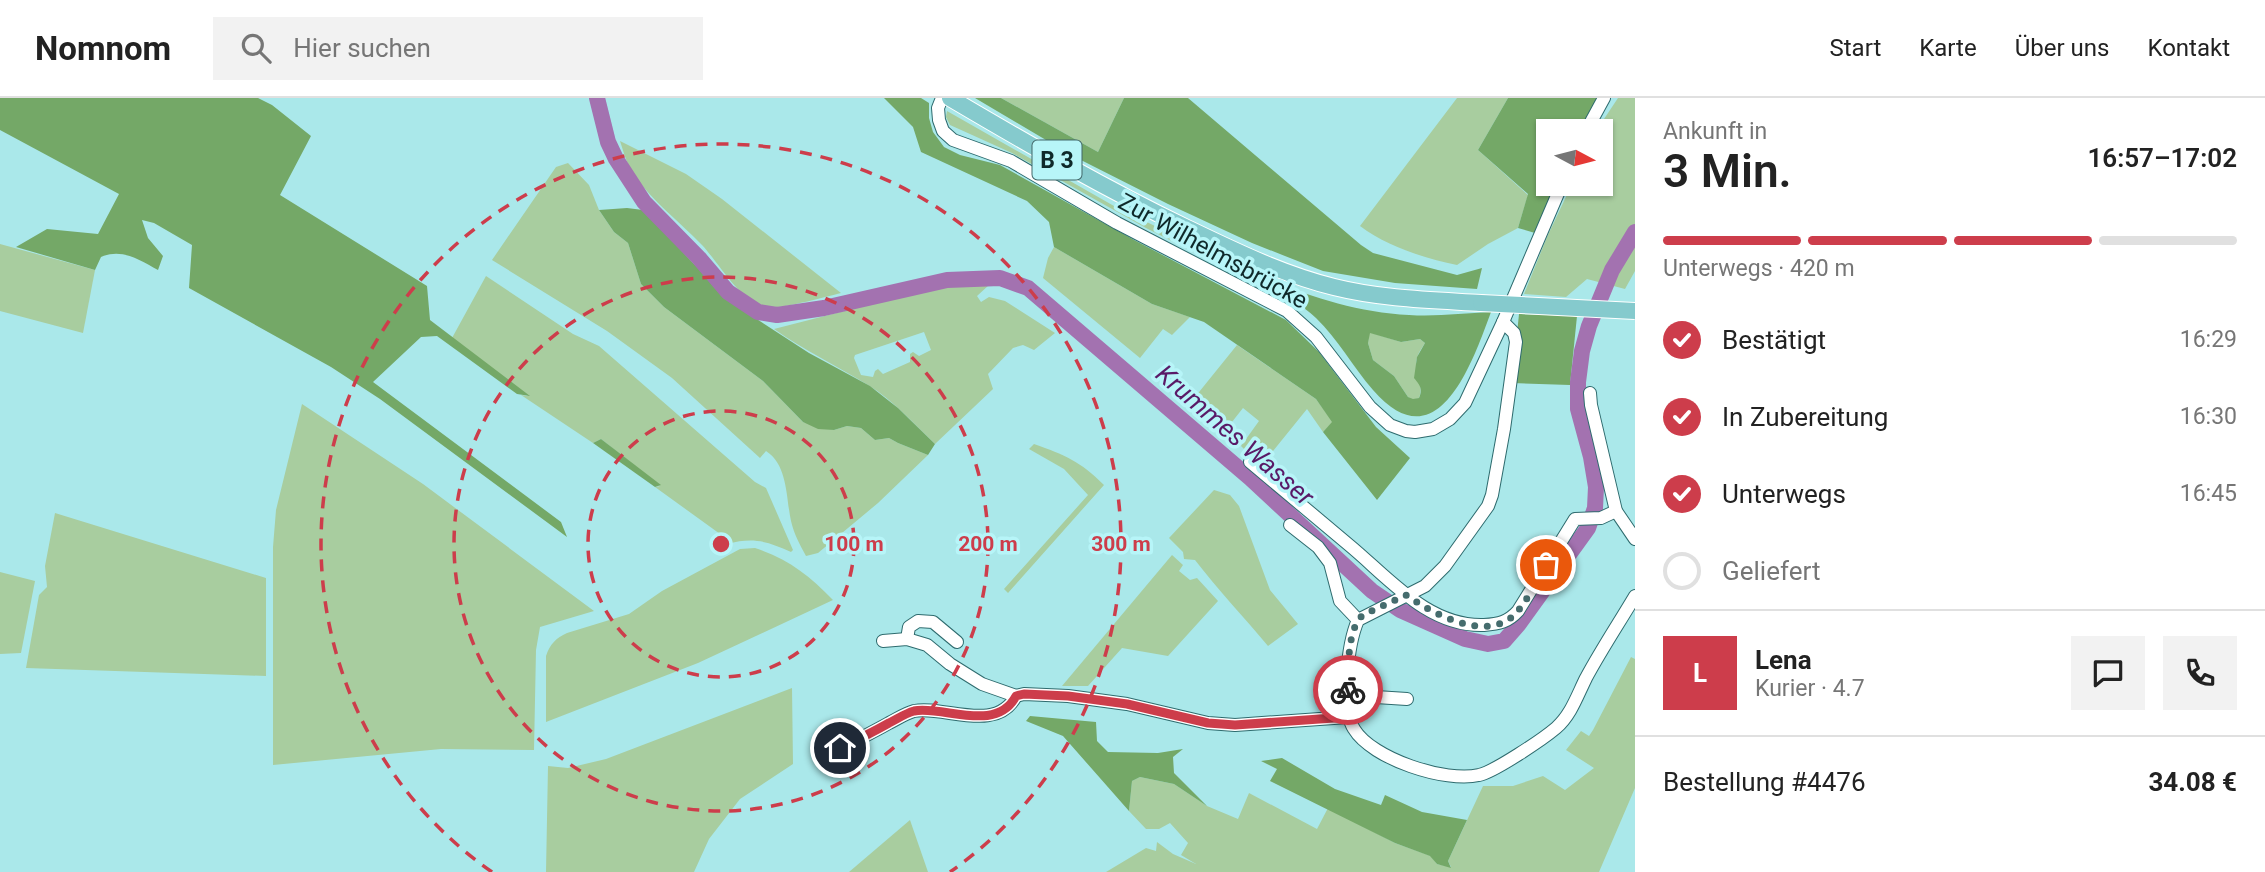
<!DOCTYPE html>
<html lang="de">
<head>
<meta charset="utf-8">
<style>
  body { margin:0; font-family:Roboto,sans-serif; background:#f2f2f2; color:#222; height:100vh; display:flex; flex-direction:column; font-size:26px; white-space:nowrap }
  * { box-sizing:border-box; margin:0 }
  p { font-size:23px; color:#767676 }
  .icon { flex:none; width:38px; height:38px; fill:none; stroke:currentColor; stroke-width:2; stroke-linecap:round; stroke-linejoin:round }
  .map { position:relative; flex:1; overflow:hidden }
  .drawer { display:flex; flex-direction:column; background:#fff; width:630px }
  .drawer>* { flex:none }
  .needle { width:46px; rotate:97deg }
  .buttons { position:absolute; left:1536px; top:21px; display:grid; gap:14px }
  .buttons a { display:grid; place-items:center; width:77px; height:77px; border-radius:0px; background:#fff; box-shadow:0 2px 5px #0004; font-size:35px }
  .pin { position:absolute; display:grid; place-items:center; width:60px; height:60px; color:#fff; margin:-30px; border:4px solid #fff; border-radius:50%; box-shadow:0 2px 7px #0007 }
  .courier { position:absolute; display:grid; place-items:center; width:70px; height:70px; margin:-35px; border:5px solid #cd3d4b; border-radius:50%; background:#fff; color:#222; box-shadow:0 2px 9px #0007 }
  .summary em { font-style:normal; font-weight:600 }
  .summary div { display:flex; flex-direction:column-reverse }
  .summary { display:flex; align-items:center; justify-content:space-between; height:119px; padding:0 28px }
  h1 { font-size:46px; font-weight:600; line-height:52px }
  .bar { display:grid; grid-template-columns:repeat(4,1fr); gap:10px 7px; align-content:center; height:84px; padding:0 28px }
  .bar i { height:9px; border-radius:5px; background:#e0e0e0 }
  .bar .current { background:#cd3d4b }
  .bar p { grid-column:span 4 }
  .line { display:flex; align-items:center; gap:18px; padding:0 28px; border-top:2px solid #e0e0e0 }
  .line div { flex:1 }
  .round { display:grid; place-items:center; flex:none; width:74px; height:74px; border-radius:0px; background:#f2f2f2 }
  ol { padding:0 28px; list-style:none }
  li { display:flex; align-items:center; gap:21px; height:77px }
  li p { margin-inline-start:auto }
  li .icon { padding:7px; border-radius:50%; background:#cd3d4b; color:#fff; stroke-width:4 }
  li:last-child { color:#767676 }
  li i { width:38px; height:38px; border:4px solid #e0e0e0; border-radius:50% }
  header { display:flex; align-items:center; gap:42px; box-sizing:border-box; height:98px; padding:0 35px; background:#fff; border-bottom:2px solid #e0e0e0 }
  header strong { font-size:33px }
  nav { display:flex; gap:38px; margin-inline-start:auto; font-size:24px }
  .search { width:490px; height:63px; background:#f2f2f2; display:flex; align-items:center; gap:18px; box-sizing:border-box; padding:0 24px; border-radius:0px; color:#767676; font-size:26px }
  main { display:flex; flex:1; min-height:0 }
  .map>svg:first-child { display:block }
</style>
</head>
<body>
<header>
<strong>Nomnom</strong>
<div class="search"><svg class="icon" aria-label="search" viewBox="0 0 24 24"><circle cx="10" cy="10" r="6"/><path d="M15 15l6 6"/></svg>Hier suchen</div>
<nav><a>Start</a><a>Karte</a><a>Über uns</a><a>Kontakt</a></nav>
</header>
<main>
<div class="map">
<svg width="1635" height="774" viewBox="0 0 1635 774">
  <rect width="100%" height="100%" fill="#aae8ea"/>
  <g fill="#a8cd9f" fill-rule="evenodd">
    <path d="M1001 0H1124L1098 54Z"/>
    <path d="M1457 0H1508L1478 52 1528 97 1518 130 1488 146 1457 167C1424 160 1388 149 1360 128Z"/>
    <path d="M1618 0H1635V173L1625 191 1587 181 1566 199 1524 196 1547 139 1572 86H1601V33H1596Z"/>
    <path d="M947 13 1114 108 1243 171 1237 176 1146 130 1012 55 950 27 946 19Z"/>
    <path d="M620 43 686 76 722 101 841 195C824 199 776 213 762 209 741 203 717 163 702 147 680 124 653 104 634 77 627 67 624 55 620 43Z"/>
    <path d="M568 65 589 87 599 112 614 134 628 145 641 186 664 209 763 283 803 324 834 332 847 328 861 330 875 342 889 340 898 345 928 357 878 405 818 455 806 458C800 447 794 436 791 423 786 400 788 367 766 353L760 360 672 280 607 233 492 162 556 69Z"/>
    <path d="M0 146 95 172 83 235 0 213Z"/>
    <path d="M1054 149 1152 206 1190 219 1172 237 1163 231 1140 260 1043 180 1048 160Z"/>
    <path d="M486 178 573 236 599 248 755 384 766 390 793 452 791 454C767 443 753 439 727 446V441L655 389 660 388 601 341 593 345 521 297 528 298 452 240Z"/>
    <path d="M979 185 989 187 977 198 981 204 989 199 1005 203 1055 235 1034 252 1023 247 1013 250 988 276 993 291 935 346C914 326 893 302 868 287 837 268 804 252 774 231L926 192ZM924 234 931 252 919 258 913 254 910 256V264L883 276 878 271 875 273 873 279 861 277 854 260 855 257Z"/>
    <path d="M1369 234 1401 244 1420 241 1425 245C1422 250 1418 255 1417 260 1413 274 1425 287 1419 300L1413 302 1408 299 1394 278 1373 262 1368 245Z"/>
    <path d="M1237 247 1316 301 1333 324 1323 334 1307 311 1261 368 1241 348 1259 323 1243 310 1224 334 1191 304Z"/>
    <path d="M302 306 423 386 594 513 540 529 536 552 534 652 441 651 273 667V449L276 412Z"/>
    <path d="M1034 346C1065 357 1080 363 1104 387L1008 495 1004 491 1088 397 1064 371 1029 351Z"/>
    <path d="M1214 392 1230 397 1239 408 1270 492 1298 526 1268 548C1244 519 1218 492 1195 462L1184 461 1183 454 1169 440Z"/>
    <path d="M55 415 266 480V578L26 570 39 497 47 489 45 468Z"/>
    <path d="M755 450C788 461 809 477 833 502L698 565 546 624V558C550 546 556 540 567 535L629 516 662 493 740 451Z"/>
    <path d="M1172 457 1183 467 1179 473 1190 482 1197 480 1218 503 1168 558 1122 550 1088 588H1062Z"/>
    <path d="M0 474 35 483 21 555 0 556Z"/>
    <path d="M1631 559 1635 561V690L1599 774H1106L1146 750 1156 753 1157 744 1173 756 1196 766 1181 757 1188 745 1170 725 1159 731H1146L1129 713 1132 683 1140 679 1174 686 1207 708 1238 721 1249 695 1317 731 1328 710 1395 745 1431 758 1437 766 1451 769 1448 763 1483 688H1513L1543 678 1565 692 1594 670 1566 652 1581 633 1589 638 1593 632Z"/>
    <path d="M792 590 793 666 740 701 709 741 694 774H546L548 668 568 670 606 661Z"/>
    <path d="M910 722 928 774H849Z"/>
  </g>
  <g fill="#74a867" fill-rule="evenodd">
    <path d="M0 0H258L272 7 311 38 280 97 427 188 430 222 530 298 517 296 437 238 421 239 373 284 561 424 567 439 380 301 331 269 189 190 192 147 154 125 142 122 148 140 163 158 158 172C140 162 122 150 101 159L95 172 16 149 47 131 98 136 119 96 0 32Z"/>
    <path d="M884 0H921L929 5V20L933 34 944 49 960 57 1000 67 1136 143 1286 222 1319 254 1376 329 1410 360 1377 402 1323 334 1332 324 1316 301 1204 224 1152 206 1054 149 1049 124 1027 103 921 54 913 29Z"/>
    <path d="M975 0H1001L1098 54 1124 0H1188L1361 147 1373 155 1457 177 1482 170 1477 191 1395 185 1323 173 1252 145 1168 106 1073 58Z"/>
    <path d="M1508 0H1599L1580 33H1549V86H1557L1535 135 1518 130 1528 96 1478 52Z"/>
    <path d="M627 110 643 112 729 203 809 255 870 288 898 310 935 346 928 357 898 345 889 340 875 342 861 330 847 328 834 332 818 331 803 324 763 283 664 209 641 186 628 145 614 134 599 112Z"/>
    <path d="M1243 171C1297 194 1350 214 1409 217 1436 219 1464 215 1491 214 1472 266 1437 366 1373 292 1353 269 1338 241 1316 220 1293 199 1265 187 1237 176ZM1370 235 1401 244 1420 241 1425 245 1417 259 1414 280C1420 287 1423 291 1419 300L1413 301 1408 299 1394 278 1373 262 1368 245Z"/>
    <path d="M1519 216 1577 218 1570 287 1512 285Z"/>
    <path d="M601 341 661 387 655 389 593 345Z"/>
    <path d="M1030 618 1096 624 1097 643 1108 654 1158 655 1183 651 1173 659 1174 675 1207 708 1174 686 1140 679 1132 683 1129 713 1063 638 1026 623Z"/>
    <path d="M1282 660 1335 691 1381 707 1385 697 1422 714 1467 722 1448 763 1451 770 1437 766 1430 758 1395 745 1270 683 1277 671 1261 663Z"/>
  </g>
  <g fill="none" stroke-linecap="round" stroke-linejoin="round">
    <path stroke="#a372b0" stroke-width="16" d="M597 0 608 44 616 61 644 104 699 160 728 194 758 214 777 217 824 210 947 182 1000 180 1028 190 1250 380 1372 493 1400 512 1465 541 1488 546 1504 543 1518 527 1588 430 1595 410 1596 389 1591 359 1578 311V284L1582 253 1589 228 1612 172 1635 134"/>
    <g stroke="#2e6b6e" stroke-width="14">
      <g id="minor">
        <path d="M942 0 938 10 939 22 943 33 953 42 1011 63 1117 125 1287 213 1316 239 1370 309 1390 327 1406 333 1415 334 1433 331 1450 321 1465 305 1503 224 1562 86"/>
        <path d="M1586 33 1604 0"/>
        <path d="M1503 224 1514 235 1516 244 1504 331 1492 397 1488 408 1445 468 1425 488 1358 522C1348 545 1340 609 1354 631 1372 661 1446 685 1479 677 1494 674 1543 641 1556 630 1571 617 1577 598 1586 580 1601 552 1619 525 1635 498"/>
        <path d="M1590 295 1591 307 1616 413 1635 441"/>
        <path d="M1250 364C1283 392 1316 419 1349 447 1389 480 1428 529 1484 527 1499 526 1508 524 1518 513L1575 421 1601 420 1616 413"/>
        <path d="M1290 427 1318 449 1330 465 1340 503 1358 522"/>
        <path d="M907 541 909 529 918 523 933 524 957 544"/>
        <path d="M883 543 907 541 927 547 950 566 982 586 1016 598"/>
        <path d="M1016 598 1024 596 1068 598 1127 606 1208 625 1235 627 1348 619"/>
        <path d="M1347 605 1376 599 1407 601"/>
        <path d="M840 651C857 642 873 634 889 625 897 621 906 615 914 613 944 607 996 636 1016 598"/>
      </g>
    </g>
    <g stroke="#fff" stroke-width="18">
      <path id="major" d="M950 0C1028 46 1106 91 1187 130 1235 153 1282 176 1334 189 1382 201 1432 202 1481 205"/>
    </g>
    <use href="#minor" stroke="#fff" stroke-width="12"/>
    <use href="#major" stroke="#85cacd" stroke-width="16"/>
    <g stroke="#fff" stroke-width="18" stroke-linecap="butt">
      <path id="major-bridge" d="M1481 205 1635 213"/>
    </g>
    <use href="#major-bridge" stroke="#85cacd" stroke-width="16"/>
  </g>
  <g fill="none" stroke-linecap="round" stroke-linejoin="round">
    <path stroke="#456c6d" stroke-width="7" stroke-dasharray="0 12.6" d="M1348 592C1348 573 1347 530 1363 517L1406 497C1432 515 1484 544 1513 518 1527 505 1536 483 1546 467"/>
    <path stroke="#cd3d4b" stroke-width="9" d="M840 650C857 642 873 634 889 625 897 621 906 615 914 613 943 607 996 636 1016 598L1024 596 1068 598 1127 606 1208 625 1235 627 1348 619V592"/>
  </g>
  <g fill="none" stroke="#cd3d4b" stroke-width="3.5" stroke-dasharray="12 9">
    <circle cx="721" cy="446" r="133"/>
    <circle cx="721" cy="446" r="267"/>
    <path d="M492 774A400 400 0 1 1 950 774"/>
  </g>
  <g text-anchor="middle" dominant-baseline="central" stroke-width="7" stroke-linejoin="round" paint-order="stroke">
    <rect fill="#b7f5f8" stroke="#416668" stroke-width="2" x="1032.5" y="42.5" width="49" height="39" rx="5"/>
    <g font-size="23" font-weight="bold" fill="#0f292a">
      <text x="1057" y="62">B 3</text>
    </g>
    <g font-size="24" fill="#0f292a" stroke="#b7f5f8">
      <text transform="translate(1213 153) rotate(29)">Zur Wilhelmsbrücke</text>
    </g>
    <g font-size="26" font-style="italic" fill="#591a67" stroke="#b7f5f8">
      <text transform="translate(1235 337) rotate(41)">Krummes Wasser</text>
    </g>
  </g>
  <circle cx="721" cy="446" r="10" fill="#cd3d4b" stroke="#b7f5f8" stroke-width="3.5"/>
  <g font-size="21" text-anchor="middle" font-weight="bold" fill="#cd3d4b" stroke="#b7f5f8" stroke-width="7" stroke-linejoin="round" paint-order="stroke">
    <text x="854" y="453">100 m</text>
    <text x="988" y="453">200 m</text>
    <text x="1121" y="453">300 m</text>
  </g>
</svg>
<div class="buttons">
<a><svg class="needle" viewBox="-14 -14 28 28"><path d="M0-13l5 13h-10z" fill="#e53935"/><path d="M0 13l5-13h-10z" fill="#767676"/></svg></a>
</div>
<div class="pin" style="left:1546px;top:467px;background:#ea580c"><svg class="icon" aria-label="bag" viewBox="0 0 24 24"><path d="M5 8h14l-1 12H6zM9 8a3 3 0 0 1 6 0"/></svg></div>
<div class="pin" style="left:840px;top:650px;background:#1f2937"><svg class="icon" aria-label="home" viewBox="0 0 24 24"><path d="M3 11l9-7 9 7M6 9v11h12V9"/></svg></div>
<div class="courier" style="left:1348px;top:592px"><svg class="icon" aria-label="bike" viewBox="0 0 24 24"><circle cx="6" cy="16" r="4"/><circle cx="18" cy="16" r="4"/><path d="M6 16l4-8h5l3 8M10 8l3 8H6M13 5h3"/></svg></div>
</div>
<section class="drawer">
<div class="summary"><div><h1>3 Min.</h1><p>Ankunft in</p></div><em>16:57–17:02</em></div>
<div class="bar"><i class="current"></i><i class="current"></i><i class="current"></i><i></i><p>Unterwegs · 420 m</p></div>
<ol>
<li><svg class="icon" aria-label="check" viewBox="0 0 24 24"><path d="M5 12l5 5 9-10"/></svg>Bestätigt<p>16:29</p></li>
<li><svg class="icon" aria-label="check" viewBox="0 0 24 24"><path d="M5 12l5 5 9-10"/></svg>In Zubereitung<p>16:30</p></li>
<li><svg class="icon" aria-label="check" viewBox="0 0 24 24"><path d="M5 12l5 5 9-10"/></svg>Unterwegs<p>16:45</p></li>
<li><i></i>Geliefert</li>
</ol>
<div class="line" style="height:126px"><b class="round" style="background:#cd3d4b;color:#fff">L</b><div><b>Lena</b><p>Kurier · 4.7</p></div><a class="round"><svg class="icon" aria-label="chat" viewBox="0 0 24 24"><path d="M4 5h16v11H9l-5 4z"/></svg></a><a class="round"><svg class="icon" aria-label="phone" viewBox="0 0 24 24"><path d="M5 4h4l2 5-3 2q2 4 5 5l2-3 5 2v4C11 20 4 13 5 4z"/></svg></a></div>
<div class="line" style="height:91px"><div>Bestellung #4476</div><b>34.08 €</b></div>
</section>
</main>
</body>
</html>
